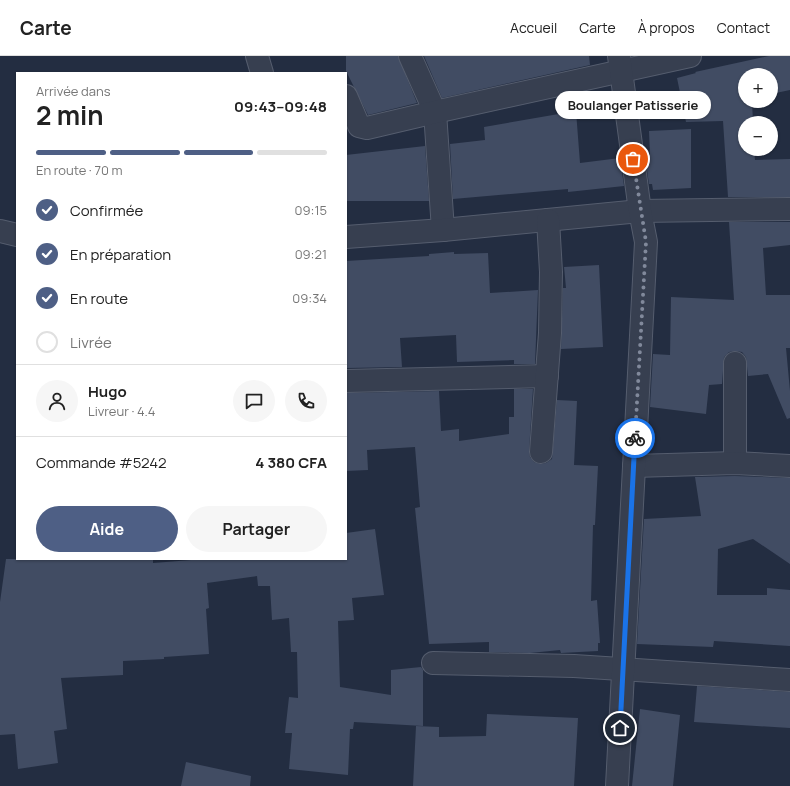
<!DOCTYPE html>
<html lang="fr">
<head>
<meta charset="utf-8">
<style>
  body { margin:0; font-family:Manrope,sans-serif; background:#f6f6f6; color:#222; height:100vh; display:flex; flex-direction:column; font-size:15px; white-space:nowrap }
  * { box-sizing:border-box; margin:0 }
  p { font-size:13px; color:#767676 }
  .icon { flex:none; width:22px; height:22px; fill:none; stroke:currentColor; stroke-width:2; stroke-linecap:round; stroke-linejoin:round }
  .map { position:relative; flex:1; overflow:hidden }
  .drawer { position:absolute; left:16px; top:16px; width:331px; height:488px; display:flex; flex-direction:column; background:#fff; border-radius:0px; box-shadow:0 1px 3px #0004 }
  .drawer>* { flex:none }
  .controls { position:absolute; left:738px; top:12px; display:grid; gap:8px }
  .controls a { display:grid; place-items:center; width:40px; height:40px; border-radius:50%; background:#fff; box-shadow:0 1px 3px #0004; font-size:20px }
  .pin { position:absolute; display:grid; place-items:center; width:34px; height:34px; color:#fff; margin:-17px; border:2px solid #fff; border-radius:50%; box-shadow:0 1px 4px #0007 }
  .courier { position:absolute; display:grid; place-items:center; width:40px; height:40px; margin:-20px; border:3px solid #1a73e8; border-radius:50%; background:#fff; color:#222; box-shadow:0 1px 5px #0007 }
  .bubble { position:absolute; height:28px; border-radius:14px; background:#fff; box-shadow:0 1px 3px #0004; font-size:13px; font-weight:700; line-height:28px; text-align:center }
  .overview em { font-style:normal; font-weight:700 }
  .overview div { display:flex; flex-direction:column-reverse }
  .overview { display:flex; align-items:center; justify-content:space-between; height:68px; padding:0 20px }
  h1 { font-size:26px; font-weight:700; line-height:30px }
  .bar { display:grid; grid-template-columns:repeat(4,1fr); gap:6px 4px; align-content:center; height:48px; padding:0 20px }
  .bar i { height:5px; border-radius:3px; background:#e0e0e0 }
  .bar .current { background:#4e5f85 }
  .bar p { grid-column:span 4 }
  .line { display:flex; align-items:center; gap:10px; padding:0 20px; border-top:1px solid #e0e0e0 }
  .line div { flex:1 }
  .round { display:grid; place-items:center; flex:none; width:42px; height:42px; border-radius:21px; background:#f6f6f6 }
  ol { padding:0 20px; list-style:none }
  li { display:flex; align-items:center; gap:12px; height:44px }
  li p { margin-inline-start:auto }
  li .icon { padding:4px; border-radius:50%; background:#4e5f85; color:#fff; stroke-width:4 }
  li:last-child { color:#767676 }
  li i { width:22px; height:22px; border:2px solid #e0e0e0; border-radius:50% }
  .cta { display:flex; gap:8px; margin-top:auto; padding:8px 20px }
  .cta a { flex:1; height:46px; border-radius:24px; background:#4e5f85; color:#fff; font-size:16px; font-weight:700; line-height:46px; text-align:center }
  .cta a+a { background:#f6f6f6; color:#222 }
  header { display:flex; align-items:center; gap:24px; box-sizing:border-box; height:56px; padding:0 20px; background:#fff; border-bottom:1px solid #e0e0e0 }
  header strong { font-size:19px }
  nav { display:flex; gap:22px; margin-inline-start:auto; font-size:14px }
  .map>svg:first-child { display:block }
</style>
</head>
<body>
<header>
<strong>Carte</strong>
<nav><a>Accueil</a><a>Carte</a><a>À propos</a><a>Contact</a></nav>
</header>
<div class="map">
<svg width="790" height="730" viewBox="0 0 790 730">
  <rect width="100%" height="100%" fill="#232d41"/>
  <g fill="#414c63">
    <path d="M346 0H398L417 47 368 59 346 15Z"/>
    <path d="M424 0H589L590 9 442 42Z"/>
    <path d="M769 0H790V34L771 38V19H745V45H752L753 67H745V93H754L755 104 790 103V141H728L723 65 686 66 677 22 696 17 695 16Z"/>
    <path d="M576 55 580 107 620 102 624 130 568 136V133L453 143 450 88 485 84 484 71Z"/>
    <path d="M691 73V132L653 134 652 128H649L645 100 650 99 649 75Z"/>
    <path d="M425 90 429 145H346V99Z"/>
    <path d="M729 166H790V189L763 192 766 239H790V292H786L790 335V362L787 363 768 318 748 320 746 301 742 296 735 295 729 296 724 301 722 328 709 329 706 358 650 351 653 298 670 299 671 241 734 244Z"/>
    <path d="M454 196V198L488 197 490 237 538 234 535 308H514V304L457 306 456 279 400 282 402 311 347 312 346 205 429 200V198Z"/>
    <path d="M599 209 603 291 561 293 563 232H566L564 211Z"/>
    <path d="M514 333H533L529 395 530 401 534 406 540 408 546 407 552 403 557 344 577 345 574 409 598 410 595 469H593L591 545 597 544 600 587H598V595L561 597 560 594 530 597 489 596V586L429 588 415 452 420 451 415 391 367 394 368 414 346 415V337L439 335 441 375 459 373V385L509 378V361H514Z"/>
    <path d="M735 420 790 422V508L753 483 718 493 717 539H767V532L790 534V590L714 585 713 591 637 588 644 463 701 460 695 421Z"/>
    <path d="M375 473 384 539 352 542 354 564 338 565 340 631 391 639V614L421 611 423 614V670L354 666 353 673H350L348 719 289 713 292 677H285L289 641 298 642 297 596H291L289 562 272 564 270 530H258L257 520 207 527 209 552 206 553 209 598 164 601V603L123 605V619L61 622 67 673 54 675 58 707 18 713 15 678 0 679V546L6 503H153V507L204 503H346V477Z"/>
    <path d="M697 630 790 636V672L694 666Z"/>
    <path d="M640 653 680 659 673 730H632Z"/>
    <path d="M487 658 578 662 574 730H413L416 670 439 671V681L486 680Z"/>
    <path d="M186 706 251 720 250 730H181Z"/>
  </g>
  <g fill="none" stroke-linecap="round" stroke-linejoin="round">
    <g stroke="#555d6e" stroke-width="24">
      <g id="street">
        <path d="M257 0 262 17"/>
        <path d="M410 0 435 56 443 174"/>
        <path d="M346 40 359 70 367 72 435 56 690 0"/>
        <path d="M0 175 17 179"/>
        <path d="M346 181 443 174 640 155 790 153"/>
        <path d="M735 307V407"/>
        <path d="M346 325 547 320"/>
        <path d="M541 396 550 277 551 216 548 164"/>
        <path d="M634 410 735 407 790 410"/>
        <path d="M433 607 574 610 790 624"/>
        <path d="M617 730 646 186 640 155 619 0"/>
      </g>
    </g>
    <use href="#street" stroke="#373f50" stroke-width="22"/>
  </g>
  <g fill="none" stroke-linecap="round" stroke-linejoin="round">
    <path stroke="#81899b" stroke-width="4" stroke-dasharray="0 7.2" d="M633 103 646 186 635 382"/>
    <path stroke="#1a73e8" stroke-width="5" d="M620 672 635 382"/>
  </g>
</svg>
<div class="controls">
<a>+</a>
<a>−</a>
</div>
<div class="pin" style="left:633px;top:103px;background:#ea580c"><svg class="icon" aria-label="bag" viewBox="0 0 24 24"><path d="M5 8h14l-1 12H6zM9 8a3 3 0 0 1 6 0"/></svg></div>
<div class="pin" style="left:620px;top:672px;background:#1f2937"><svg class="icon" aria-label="home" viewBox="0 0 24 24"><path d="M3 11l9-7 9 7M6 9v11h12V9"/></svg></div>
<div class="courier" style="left:635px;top:382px"><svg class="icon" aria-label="bike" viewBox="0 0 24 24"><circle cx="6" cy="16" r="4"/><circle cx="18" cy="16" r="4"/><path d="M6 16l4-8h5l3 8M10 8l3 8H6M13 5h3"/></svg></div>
<div class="bubble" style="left:555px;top:35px;width:156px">Boulanger Patisserie</div>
<section class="drawer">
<div class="overview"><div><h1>2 min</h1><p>Arrivée dans</p></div><em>09:43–09:48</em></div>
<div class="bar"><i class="current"></i><i class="current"></i><i class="current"></i><i></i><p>En route · 70 m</p></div>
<ol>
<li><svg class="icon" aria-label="check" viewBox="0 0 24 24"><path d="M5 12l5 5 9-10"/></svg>Confirmée<p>09:15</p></li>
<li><svg class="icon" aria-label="check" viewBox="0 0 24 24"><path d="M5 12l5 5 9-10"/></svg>En préparation<p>09:21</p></li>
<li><svg class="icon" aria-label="check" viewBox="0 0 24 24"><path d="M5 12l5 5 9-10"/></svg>En route<p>09:34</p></li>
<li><i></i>Livrée</li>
</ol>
<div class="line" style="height:72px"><a class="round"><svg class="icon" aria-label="person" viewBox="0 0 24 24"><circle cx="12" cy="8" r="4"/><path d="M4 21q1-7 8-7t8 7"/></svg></a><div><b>Hugo</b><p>Livreur · 4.4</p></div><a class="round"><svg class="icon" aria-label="chat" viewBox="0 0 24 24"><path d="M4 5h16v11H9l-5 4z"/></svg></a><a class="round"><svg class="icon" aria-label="phone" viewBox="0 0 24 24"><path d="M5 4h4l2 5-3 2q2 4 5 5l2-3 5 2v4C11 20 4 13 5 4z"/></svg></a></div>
<div class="line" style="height:52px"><div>Commande #5242</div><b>4 380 CFA</b></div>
<div class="cta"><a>Aide</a><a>Partager</a></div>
</section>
</div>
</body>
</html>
